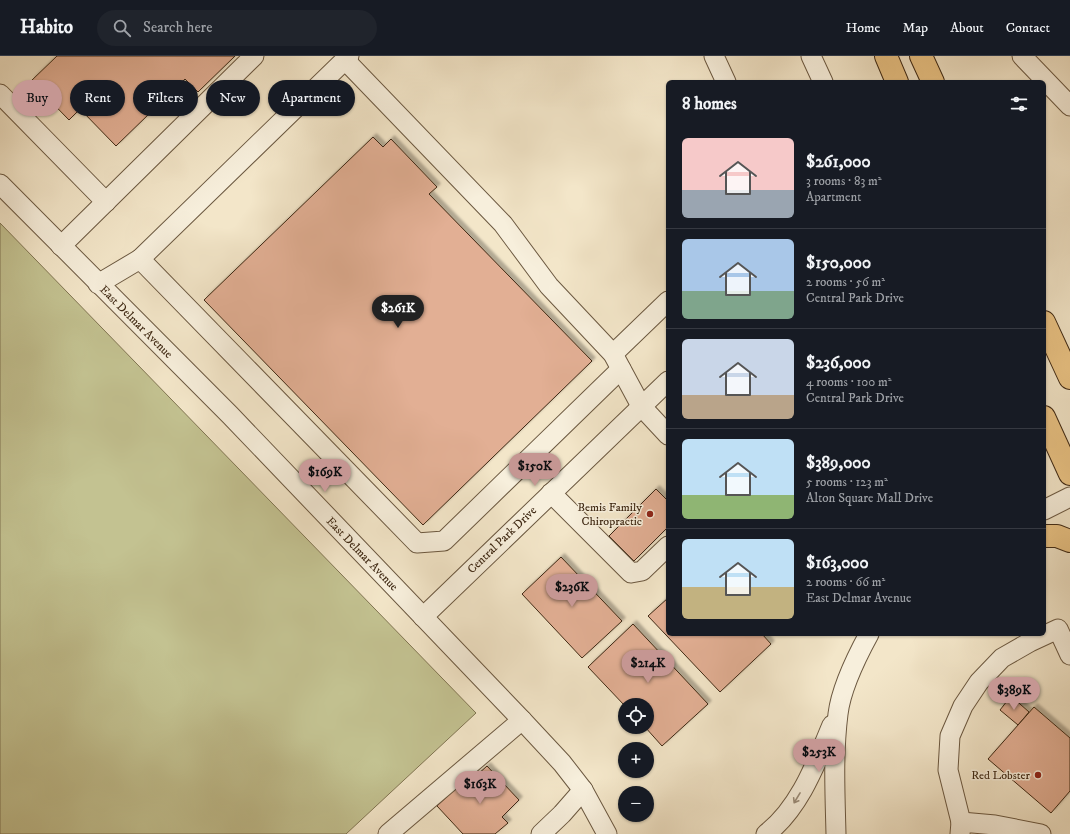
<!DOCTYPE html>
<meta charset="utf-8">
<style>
:root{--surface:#171b24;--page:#20242c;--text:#f1f3f6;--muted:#9ea1a6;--line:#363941;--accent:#c59692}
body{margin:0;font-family:"IM FELL DW Pica",serif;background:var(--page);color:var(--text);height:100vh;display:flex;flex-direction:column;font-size:15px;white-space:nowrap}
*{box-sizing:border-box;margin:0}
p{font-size:13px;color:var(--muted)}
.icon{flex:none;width:22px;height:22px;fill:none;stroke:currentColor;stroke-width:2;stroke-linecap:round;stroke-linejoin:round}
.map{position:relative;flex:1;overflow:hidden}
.drawer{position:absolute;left:666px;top:24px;width:380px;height:556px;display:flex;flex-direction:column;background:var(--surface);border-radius:6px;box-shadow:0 1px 3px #0004}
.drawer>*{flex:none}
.top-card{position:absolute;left:12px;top:24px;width:380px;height:36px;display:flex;gap:8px}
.fabs{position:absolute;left:618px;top:642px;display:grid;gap:8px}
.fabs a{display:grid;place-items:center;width:36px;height:36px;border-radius:50%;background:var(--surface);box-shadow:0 1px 3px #0004;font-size:20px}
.price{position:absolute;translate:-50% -34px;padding:0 9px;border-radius:14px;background:var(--accent);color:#111;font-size:13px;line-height:26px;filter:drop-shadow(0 1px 2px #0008)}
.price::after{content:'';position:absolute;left:50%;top:24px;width:12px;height:9px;margin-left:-6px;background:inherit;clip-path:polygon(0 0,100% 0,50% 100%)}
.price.active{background:#222;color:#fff}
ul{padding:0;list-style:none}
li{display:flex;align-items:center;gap:12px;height:100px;padding:0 16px}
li+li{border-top:1px solid var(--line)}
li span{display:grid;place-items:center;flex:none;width:112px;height:80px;border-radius:6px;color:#555}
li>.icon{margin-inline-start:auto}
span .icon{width:48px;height:48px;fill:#fffc;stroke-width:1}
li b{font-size:17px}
h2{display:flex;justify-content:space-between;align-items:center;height:48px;padding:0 16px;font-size:17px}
.pill{padding:0 14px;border-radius:18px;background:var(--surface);box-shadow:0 1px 3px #0004;font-size:14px;line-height:36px}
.pill.active{background:var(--accent);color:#111}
header{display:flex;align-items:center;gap:24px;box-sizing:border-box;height:56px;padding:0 20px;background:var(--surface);border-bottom:1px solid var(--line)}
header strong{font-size:19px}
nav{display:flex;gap:22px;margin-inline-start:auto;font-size:14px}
.search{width:280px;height:36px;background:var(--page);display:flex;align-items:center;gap:10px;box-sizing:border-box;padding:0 14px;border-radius:22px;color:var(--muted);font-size:15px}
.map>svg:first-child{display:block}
.green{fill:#c3c291;stroke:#807552}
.building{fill:#e2af94;stroke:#3e2813;filter:url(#shadow)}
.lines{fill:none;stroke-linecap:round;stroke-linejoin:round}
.minor-casing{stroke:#6b5840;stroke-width:21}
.major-casing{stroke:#3e2813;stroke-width:24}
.minor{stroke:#f7efdc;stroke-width:19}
.major{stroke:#eac384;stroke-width:22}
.oneway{stroke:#9a8c78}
.poi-dot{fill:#8f2418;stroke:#f7efdc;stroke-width:1.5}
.labels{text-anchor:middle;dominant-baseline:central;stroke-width:3;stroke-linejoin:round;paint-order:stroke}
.street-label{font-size:12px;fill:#3e2813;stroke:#f7efdc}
.poi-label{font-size:12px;fill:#3e2813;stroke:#f7efdc;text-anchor:end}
</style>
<header>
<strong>Habito</strong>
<div class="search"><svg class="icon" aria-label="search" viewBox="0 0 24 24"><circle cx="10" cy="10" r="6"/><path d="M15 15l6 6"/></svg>Search here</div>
<nav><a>Home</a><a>Map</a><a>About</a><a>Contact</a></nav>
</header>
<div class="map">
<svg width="1070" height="778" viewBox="0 0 1070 778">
<defs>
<filter id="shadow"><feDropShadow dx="3.5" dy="-3.5" stdDeviation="1" flood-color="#0004"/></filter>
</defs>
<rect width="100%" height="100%" fill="#f3e6c9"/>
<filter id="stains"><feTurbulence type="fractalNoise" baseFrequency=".005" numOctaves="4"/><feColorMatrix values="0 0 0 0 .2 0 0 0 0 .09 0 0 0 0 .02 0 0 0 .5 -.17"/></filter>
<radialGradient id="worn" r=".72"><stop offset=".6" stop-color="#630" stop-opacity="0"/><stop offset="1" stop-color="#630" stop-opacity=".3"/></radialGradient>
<polygon class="green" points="0,167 476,657 346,778 0,778"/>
<g class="building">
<polygon points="57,0 235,0 198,36 185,23 116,90 80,53 69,64 31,25"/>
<polygon points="373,81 383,91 391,83 437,131 429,138 592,305 423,469 204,244"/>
<polygon points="656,433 668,445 668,471 634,505 609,480"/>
<polygon points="561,501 622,565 582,602 522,538"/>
<polygon points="668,542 668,578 762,578 771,588 720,636 648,560"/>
<polygon points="633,568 708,648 662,690 645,671 647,671 647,649 625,650 588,611"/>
<polygon points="1011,640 1029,656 1018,669 1000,654"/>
<polygon points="1034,651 1070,682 1070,735 1051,757 988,703"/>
<polygon points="487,710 519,744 502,761 508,767 495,778 463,778 437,750 456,732 463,739 471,731 467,728"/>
</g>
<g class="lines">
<g class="minor-casing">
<g id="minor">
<polyline points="714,0 726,26"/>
<polyline points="811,0 823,26"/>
<polyline points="1022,0 1070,50"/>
<polyline points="345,4 503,168 549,230 613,298 641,350 668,379"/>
<polyline points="0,38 106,146"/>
<polyline points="0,128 230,359 522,664 562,707 583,734 607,778"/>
<polyline points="61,190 254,0"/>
<polyline points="140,203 349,0"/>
<polyline points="98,228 140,203 417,487 444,485 621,313"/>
<polyline points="613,298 668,245"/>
<polyline points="551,437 631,517 642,515 668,490"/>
<polyline points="1044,454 1070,441"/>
<polyline points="423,561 668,325"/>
<polyline points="961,766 948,714 950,680 963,650 979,626 1002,602 1030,586 1058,573 1070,599"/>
<polyline points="388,778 522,664"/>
<polyline points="541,778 562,758 583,734"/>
<path d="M766,778C800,752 816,707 832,669"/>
<path d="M836,778C835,738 833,698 838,658C841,633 857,600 869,578"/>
<polyline points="960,778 961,766 995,769 1041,778"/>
</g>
</g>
<g class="major-casing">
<g id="major">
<polyline points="886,0 897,26"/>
<polyline points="921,0 933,26"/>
<polyline points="1044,266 1070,322"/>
<polyline points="1044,361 1070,418"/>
<polyline points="1044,480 1057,480 1070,485"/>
</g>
</g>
<use href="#minor" class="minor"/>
<use href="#major" class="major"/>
</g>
<defs><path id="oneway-shaft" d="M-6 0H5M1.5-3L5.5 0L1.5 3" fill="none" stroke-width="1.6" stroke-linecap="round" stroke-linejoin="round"/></defs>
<use class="oneway" href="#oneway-shaft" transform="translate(797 742) rotate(121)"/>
<g class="poi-dot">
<circle cx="650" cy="458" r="4"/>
<circle cx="1038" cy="719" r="4"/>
</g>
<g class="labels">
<g class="street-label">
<text transform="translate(136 266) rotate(45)">East Delmar Avenue</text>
<text transform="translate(502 484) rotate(-44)">Central Park Drive</text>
<text transform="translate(362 498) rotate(46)">East Delmar Avenue</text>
</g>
<g class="poi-label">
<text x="642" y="451">Bemis Family<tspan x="642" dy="14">Chiropractic</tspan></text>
<text x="1030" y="719">Red Lobster</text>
</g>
</g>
<rect width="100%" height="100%" filter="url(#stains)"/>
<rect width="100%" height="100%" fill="url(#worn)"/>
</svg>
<div class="fabs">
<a><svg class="icon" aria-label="locate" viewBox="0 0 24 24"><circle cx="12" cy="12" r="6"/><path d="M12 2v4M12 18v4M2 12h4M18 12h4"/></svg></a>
<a>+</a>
<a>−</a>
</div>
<b class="price active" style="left:398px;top:273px">$261K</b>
<b class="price" style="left:535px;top:431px">$150K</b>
<b class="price" style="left:325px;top:437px">$169K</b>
<b class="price" style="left:572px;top:552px">$236K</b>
<b class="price" style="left:648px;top:628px">$214K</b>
<b class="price" style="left:1014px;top:655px">$389K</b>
<b class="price" style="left:819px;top:717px">$253K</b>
<b class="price" style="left:480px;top:749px">$163K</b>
<div class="top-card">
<a class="pill active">Buy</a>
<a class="pill">Rent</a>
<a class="pill">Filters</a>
<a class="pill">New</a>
<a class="pill">Apartment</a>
</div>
<section class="drawer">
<h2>8 homes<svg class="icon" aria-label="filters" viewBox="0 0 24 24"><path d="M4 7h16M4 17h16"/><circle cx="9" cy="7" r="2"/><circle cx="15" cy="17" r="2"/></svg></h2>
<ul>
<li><span style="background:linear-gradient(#f6c9c9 65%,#9aa5b1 0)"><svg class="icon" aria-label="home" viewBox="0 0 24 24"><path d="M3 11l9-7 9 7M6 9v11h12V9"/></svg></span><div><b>$261,000</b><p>3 rooms · 83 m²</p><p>Apartment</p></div></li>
<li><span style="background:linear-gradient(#a9c7e8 65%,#7fa58c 0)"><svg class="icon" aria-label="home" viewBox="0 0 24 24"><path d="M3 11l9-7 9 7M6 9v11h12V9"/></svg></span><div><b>$150,000</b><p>2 rooms · 56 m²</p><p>Central Park Drive</p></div></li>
<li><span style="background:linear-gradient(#c9d6e8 70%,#b9a48a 0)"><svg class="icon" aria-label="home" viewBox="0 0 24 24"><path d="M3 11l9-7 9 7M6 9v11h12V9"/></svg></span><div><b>$236,000</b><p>4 rooms · 100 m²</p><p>Central Park Drive</p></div></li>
<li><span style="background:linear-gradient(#bfe0f5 70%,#8fb573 0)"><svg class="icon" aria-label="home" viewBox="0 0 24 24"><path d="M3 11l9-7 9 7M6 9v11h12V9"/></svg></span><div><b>$389,000</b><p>5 rooms · 123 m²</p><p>Alton Square Mall Drive</p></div></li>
<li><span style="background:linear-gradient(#bfe0f5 60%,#c2b280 0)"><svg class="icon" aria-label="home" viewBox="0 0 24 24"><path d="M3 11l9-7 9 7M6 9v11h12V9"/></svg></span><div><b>$163,000</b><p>2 rooms · 66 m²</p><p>East Delmar Avenue</p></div></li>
</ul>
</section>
</div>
